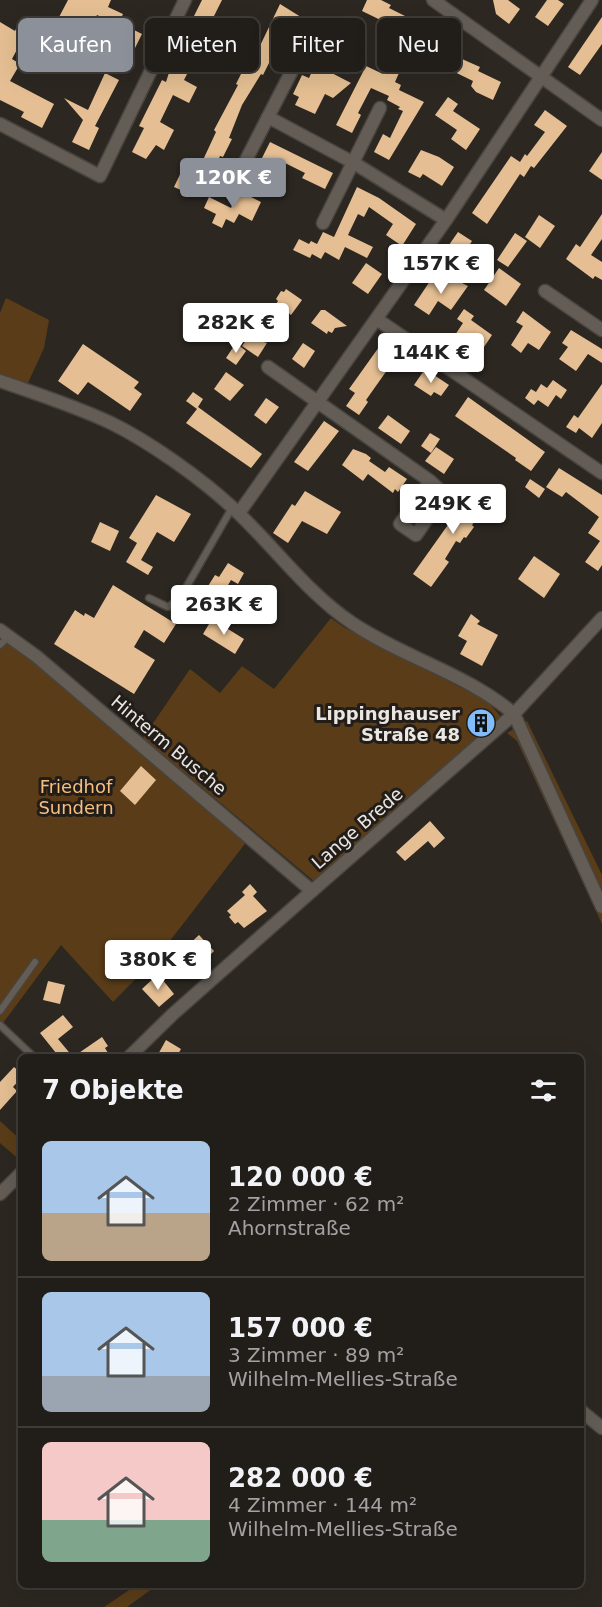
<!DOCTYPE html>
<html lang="de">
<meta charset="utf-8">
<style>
:root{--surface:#211d19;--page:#292622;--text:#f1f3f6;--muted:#a2a2a2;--line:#3e3b38;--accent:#8c9099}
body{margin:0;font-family:"DejaVu Sans",sans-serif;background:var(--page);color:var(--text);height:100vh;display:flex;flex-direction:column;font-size:22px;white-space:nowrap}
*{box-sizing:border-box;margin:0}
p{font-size:20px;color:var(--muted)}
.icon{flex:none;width:33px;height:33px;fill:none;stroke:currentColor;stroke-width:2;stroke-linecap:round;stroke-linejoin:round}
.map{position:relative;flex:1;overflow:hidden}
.drawer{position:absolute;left:18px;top:1054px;width:566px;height:534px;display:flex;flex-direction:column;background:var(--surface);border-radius:9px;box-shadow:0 6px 24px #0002,0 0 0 2px var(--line)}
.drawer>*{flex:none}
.banner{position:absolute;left:18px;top:18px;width:567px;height:54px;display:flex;gap:12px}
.price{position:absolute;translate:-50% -51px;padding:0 14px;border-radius:6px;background:#fff;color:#222;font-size:20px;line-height:39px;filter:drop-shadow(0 2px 3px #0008)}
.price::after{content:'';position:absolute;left:50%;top:36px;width:18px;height:14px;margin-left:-9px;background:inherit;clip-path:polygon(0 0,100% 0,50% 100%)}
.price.current{background:var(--accent);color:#fff}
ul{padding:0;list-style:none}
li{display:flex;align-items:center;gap:18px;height:150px;padding:0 24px}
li+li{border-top:2px solid var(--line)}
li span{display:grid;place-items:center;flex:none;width:168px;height:120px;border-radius:9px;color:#555}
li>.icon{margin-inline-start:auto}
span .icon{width:72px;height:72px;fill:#fffc;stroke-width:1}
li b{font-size:26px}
h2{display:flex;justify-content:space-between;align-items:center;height:72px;padding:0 24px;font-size:26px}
.pill{padding:0 21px;border-radius:9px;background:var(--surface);box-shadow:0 6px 24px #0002,0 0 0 2px var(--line);font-size:21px;line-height:54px}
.pill.current{background:var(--accent);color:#fff}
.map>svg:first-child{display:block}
.green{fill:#5a3d18}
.building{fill:#e5bf93}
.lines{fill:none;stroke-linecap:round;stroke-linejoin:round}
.service-casing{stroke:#47443f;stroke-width:9}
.minor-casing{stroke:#47443f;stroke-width:15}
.service{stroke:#635d56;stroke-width:6}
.minor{stroke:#635d56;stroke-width:12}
.labels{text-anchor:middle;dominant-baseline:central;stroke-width:6;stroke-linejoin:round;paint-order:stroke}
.poi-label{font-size:18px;font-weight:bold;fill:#eae7e3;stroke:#221d18;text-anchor:end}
.street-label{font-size:18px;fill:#eae7e3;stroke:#221d18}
.park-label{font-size:18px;fill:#f6bf80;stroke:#221d18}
</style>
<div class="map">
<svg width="602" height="1607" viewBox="0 0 602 1607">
<rect width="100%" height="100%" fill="#2c2721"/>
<g class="green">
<polygon points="6,298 49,320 44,348 27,385 0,376 0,313"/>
<polygon points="331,618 345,628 487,701 503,719 315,882 143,738 190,669 220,693 242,666 274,689"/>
<polygon points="0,635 16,646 178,785 247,841 159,955 113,1002 61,945 0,1027"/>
<polygon points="527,721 602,875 602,924 517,741 507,733"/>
<polygon points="0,1121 21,1140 21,1161 0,1143"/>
<polygon points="135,1586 156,1586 127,1607 104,1607"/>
</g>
<g class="building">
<polygon points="68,0 111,0 108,7 123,14 118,25 97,15 87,34 58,19"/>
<polygon points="202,0 222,0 213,18 209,16 200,39 205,41 199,53 203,54 198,65 193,62 184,80 197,87 189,103 173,95 160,122 174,130 164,150 156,145 146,159 132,152 144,128 139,126 162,80 166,82 175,54"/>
<polygon points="367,0 381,0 391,5 389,8 405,16 404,20 429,32 428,34 443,42 442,45 463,56 462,59 480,67 478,71 501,82 493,100 476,92 471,86 473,81 434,62 435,60 411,49 413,46 395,38 399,29 362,11"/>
<polygon points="493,0 508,0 520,9 509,24 496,14"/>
<polygon points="547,0 558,0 564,4 548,26 535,17"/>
<polygon points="280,4 309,22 308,25 338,42 324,69 351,83 333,98 325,94 315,114 295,105 299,97 293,94 302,75 309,78 321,52 312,47 314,45 301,38 302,36 284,26 269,55 272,57 263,75 261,74 242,105 229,138 232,139 223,157 220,156 203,195 185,186 183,191 174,187 184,166 193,170 199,158 203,160 216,132 214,130 238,85 236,84 245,66 248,67 257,49 258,50"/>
<polygon points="602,17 602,44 580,75 568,67"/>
<polygon points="20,20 30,25 12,59 20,64 10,81 54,104 42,128 21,117 24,112 0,100 0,22 15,31"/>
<polygon points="126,26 142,34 128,62 114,55 123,38"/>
<polygon points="366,66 383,74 387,67 399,73 395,82 401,85 399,90 424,102 389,160 374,152 383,134 390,138 403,111 398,109 400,107 387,100 389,96 371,88 358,113 361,115 352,133 336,125"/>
<polygon points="105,73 119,80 95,126 99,128 89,150 72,142 83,120 64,98 88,110"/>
<polygon points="448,97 458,104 453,111 480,129 466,150 451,139 457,130 435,115"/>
<polygon points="545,110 567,126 534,168 531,166 524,177 520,174 487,224 472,213 511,156 520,162 525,154 527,156 545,132 534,125"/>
<polygon points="270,142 333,173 325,189 302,178 305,173 283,162 277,173 259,164"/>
<polygon points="421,150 439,157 454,167 442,186 423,174 420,178 408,172"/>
<polygon points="602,152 602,180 589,171"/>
<polygon points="357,187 379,198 416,224 402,246 386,235 393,224 369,207 364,217 358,214 348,235 373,247 367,258 345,247 339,260 325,252 321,259 312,254 310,258 293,250 299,239 309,244 311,241 317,244 323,232 334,237"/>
<polygon points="239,191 261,202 252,221 239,214 234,223 226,219 222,228 212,223 216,214 204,208 209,197 231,208"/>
<polygon points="602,214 602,239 591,255 602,262 602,280 595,276 593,279 566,259 576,244 580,247"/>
<polygon points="539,215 555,226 540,248 525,237"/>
<polygon points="458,232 472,241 457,265 442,255"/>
<polygon points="515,233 527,241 508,267 497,260"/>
<polygon points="366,263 382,274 368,294 352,283"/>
<polygon points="499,268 521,284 506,306 484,290"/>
<polygon points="450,277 468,286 451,310 438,301 429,315 414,305 430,281 437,285"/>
<polygon points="286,289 302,300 291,315 276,304 278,301 276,299 281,291 284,292"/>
<polygon points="464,309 474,316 471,320 492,335 484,347 478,343 475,347 470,343 465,351 451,341 463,323 457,319"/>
<polygon points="321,310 325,310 347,326 335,328 332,333 328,331 327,334 311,323"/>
<polygon points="523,311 551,332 539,350 528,343 521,353 511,345 523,326 516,322"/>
<polygon points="254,329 267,338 264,342 267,343 258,357 242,346"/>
<polygon points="571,330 602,349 602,363 588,354 576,371 559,359 568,347 562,343"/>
<polygon points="236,343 246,351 236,365 226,358"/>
<polygon points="303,343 315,351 304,368 292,359"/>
<polygon points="83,344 139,382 134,388 142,394 130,411 88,382 78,395 58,381"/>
<polygon points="379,347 395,359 366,400 368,402 359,415 346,406 355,393 349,389"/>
<polygon points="425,369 449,385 441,396 434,392 431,396 414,385"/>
<polygon points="226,372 244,385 230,401 214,389"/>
<polygon points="553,380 567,390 561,399 556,395 548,407 538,400 534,405 525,398 531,389 536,392 541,384 547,388"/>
<polygon points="602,384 602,423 592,438 579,428 576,433 566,427 574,415 578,418"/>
<polygon points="193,392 203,399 198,407 262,454 251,468 186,423 197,409 186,401"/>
<polygon points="468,397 545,452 531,471 515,460 516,458 455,416"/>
<polygon points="266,398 279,407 266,424 254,415"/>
<polygon points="388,415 410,431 401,444 378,428"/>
<polygon points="324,421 339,431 308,471 294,462"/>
<polygon points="430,433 440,439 431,453 421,446"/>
<polygon points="436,447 454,459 444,474 425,461"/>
<polygon points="353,449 366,454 371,458 369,461 385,472 389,467 407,479 398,492 395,489 393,493 368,474 363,481 342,465"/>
<polygon points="559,468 602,495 602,565 598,571 585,562 600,541 588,533 599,517 566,492 562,497 546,487"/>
<polygon points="530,479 545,489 539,498 525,487"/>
<polygon points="477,484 485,485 486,490 493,494 490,501 472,525 474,527 466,538 464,537 460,543 456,541 445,559 449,562 431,587 413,574"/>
<polygon points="305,491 341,512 327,534 302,521 288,543 273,533 292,504 295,506"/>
<polygon points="156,495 191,514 174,542 157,532 141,560 153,567 148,575 126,562 137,543 129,538"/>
<polygon points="100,522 119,531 110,551 91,542"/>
<polygon points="534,556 560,574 544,598 518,579"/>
<polygon points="228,563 244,573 238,584 231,580 218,602 203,594 215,575 219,577"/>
<polygon points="113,585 176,624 164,643 144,630 134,647 155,660 134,694 54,644 75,610 84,616 85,613 94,618"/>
<polygon points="471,614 480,621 477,624 498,635 482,666 460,654 467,641 458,636"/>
<polygon points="212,619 244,639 235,654 203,634"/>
<polygon points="141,766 156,780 135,805 120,791"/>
<polygon points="430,821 445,838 434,848 428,841 405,861 396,852"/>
<polygon points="250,884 257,892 253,896 267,911 244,928 238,922 235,924 229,917 231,915 227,911 245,895 242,892"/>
<polygon points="199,935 214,951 209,956 209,962 202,962 199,966 184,949"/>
<polygon points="158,974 174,994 159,1007 142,989"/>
<polygon points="48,981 65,985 60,1004 43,1000"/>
<polygon points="63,1015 73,1027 58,1039 73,1057 102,1037 108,1046 105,1048 111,1058 60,1058 40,1033"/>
<polygon points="166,1040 181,1049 176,1058 156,1058"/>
<polygon points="14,1067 21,1073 21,1078 13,1087 17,1091 0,1110 0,1082"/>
</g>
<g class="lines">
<g class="service-casing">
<g id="service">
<polyline points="149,598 168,607 180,598 232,508"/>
<polyline points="0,645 9,636"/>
<polyline points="0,1011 35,962"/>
<polyline points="0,1025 35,1058"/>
</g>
</g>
<g class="minor-casing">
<g id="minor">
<polyline points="433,0 602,120"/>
<polyline points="268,117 299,57"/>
<polyline points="0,124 100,176 185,0"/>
<polyline points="238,176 268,117 354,163 446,220"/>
<polyline points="323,223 380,108"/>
<polyline points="545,291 602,330"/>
<polyline points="378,320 602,473"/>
<polyline points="268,367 430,481 444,494 416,535 400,524 430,481"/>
<path d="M0,381C37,394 75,406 111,423C150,442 202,479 234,509C274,546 306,592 352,623C404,658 466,673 514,714L602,907"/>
<polyline points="239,513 446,220 592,0"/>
<polyline points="0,630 36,656 312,891"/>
<polyline points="128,1058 173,1014 312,891 514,714 602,618"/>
<polyline points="0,1194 21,1173"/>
<polyline points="580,1410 602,1428"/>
</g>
</g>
<use href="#service" class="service"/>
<use href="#minor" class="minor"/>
</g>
<defs>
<g id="building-disc" transform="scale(1.5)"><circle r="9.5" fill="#80bdfa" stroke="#221d18"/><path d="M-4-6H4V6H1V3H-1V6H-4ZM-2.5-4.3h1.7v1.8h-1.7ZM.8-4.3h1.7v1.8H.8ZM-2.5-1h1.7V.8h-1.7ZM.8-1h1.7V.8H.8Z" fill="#111"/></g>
</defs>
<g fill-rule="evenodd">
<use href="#building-disc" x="481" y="723"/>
</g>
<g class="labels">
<g class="poi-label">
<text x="460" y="713">Lippinghauser<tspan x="460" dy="21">Straße 48</tspan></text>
</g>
<g class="street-label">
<text transform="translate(169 745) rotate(40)">Hinterm Busche</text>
<text transform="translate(357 828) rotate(-41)">Lange Brede</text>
</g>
<g class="park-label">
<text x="76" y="786">Friedhof<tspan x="76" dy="21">Sundern</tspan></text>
</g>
</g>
</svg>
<b class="price current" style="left:233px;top:209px">120K €</b>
<b class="price" style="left:441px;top:295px">157K €</b>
<b class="price" style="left:236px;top:354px">282K €</b>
<b class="price" style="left:431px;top:384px">144K €</b>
<b class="price" style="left:453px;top:535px">249K €</b>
<b class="price" style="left:224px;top:636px">263K €</b>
<b class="price" style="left:158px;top:991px">380K €</b>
<div class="banner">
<a class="pill current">Kaufen</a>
<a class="pill">Mieten</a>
<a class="pill">Filter</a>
<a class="pill">Neu</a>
</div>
<section class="drawer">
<h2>7 Objekte<svg class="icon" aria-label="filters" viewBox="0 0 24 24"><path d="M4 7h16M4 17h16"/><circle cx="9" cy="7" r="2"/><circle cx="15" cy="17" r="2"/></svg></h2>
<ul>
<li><span style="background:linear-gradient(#a9c7e8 60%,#b9a48a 0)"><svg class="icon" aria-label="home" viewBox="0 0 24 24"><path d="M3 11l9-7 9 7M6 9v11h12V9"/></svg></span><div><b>120 000 €</b><p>2 Zimmer · 62 m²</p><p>Ahornstraße</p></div></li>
<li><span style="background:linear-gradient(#a9c7e8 70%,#9aa5b1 0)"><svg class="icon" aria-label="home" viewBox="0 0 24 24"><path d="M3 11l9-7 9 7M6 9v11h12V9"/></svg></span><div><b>157 000 €</b><p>3 Zimmer · 89 m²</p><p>Wilhelm-Mellies-Straße</p></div></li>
<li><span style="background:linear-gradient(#f6c9c9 65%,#7fa58c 0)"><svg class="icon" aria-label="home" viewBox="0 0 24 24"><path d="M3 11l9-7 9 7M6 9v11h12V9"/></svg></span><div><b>282 000 €</b><p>4 Zimmer · 144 m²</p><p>Wilhelm-Mellies-Straße</p></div></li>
</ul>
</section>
</div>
